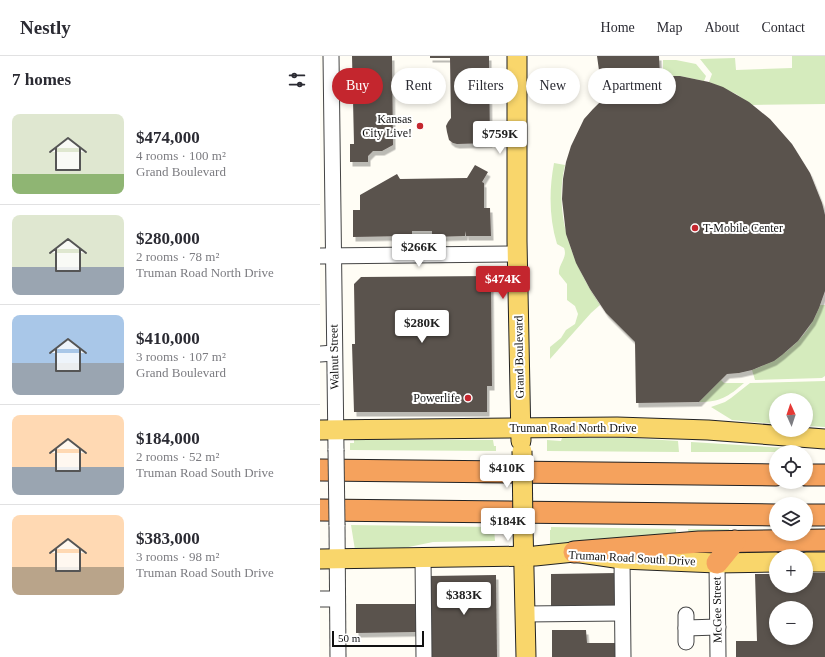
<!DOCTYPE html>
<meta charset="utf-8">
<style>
:root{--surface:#fff;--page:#f7f7f7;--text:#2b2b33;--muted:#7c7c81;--line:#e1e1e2;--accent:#c4262e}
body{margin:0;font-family:Georgia,serif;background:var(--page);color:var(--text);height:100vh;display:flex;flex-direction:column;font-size:15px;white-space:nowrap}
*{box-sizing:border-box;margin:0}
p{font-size:13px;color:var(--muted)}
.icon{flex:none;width:22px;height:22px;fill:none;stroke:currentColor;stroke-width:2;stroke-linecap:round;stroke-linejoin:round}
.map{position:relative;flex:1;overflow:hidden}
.sheet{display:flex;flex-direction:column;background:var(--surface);width:320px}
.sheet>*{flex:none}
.hud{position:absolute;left:12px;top:12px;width:380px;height:36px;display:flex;gap:8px}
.needle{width:26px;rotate:357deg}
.tools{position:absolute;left:449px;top:337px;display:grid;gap:8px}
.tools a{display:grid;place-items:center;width:44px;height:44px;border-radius:50%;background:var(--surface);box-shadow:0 2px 6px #0003;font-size:20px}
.scale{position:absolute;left:12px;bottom:10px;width:92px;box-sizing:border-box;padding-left:4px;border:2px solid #111;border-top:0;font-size:11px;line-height:14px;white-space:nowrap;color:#111;-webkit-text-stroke:3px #fff;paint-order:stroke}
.price{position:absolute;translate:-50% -34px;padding:0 9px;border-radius:4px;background:#fff;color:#222;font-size:13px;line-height:26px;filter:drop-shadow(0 1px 2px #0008)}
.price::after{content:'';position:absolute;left:50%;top:24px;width:12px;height:9px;margin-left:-6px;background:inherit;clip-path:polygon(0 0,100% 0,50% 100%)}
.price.selected{background:var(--accent);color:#fff}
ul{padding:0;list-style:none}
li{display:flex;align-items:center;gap:12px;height:100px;padding:0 12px}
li+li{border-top:1px solid var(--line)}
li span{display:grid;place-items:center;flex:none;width:112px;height:80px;border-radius:8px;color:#555}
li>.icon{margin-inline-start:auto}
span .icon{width:48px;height:48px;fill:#fffc;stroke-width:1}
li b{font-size:17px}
h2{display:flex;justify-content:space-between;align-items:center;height:48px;padding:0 12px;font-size:17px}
.pill{padding:0 14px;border-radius:18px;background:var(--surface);box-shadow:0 2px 6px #0003;font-size:14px;line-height:36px}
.pill.selected{background:var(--accent);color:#fff}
header{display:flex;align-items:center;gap:24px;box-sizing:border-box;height:56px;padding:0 20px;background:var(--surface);border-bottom:1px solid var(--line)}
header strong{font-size:19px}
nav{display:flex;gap:22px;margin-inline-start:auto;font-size:14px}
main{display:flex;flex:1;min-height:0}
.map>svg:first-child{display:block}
.green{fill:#d5ebbd}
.building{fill:#5a524d;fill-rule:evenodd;filter:url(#shadow)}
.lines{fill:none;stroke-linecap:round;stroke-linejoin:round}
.minor-casing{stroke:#444;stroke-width:17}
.major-casing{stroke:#222;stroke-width:21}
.highway-casing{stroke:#222;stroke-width:23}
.minor{stroke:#fff;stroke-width:15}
.major{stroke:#f9d66b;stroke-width:19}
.highway{stroke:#f5a25d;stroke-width:21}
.minor-bridge-casing{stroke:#444;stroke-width:17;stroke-linecap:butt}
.major-bridge-casing{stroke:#222;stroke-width:21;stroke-linecap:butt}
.minor-bridge{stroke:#fff;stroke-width:15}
.major-bridge{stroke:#f9d66b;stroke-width:19}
.poi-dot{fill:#c4262e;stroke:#fff;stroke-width:1.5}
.labels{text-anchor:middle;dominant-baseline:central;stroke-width:4;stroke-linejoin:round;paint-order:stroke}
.poi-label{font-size:12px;fill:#111;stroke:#fff;text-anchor:end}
.street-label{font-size:12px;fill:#111;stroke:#fff}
</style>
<header>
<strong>Nestly</strong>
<nav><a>Home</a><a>Map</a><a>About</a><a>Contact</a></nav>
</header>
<main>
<section class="sheet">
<h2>7 homes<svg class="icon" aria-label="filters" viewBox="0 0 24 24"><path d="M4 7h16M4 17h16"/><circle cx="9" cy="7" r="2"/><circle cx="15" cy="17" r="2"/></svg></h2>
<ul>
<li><span style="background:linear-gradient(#dfe7d0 75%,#8fb573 0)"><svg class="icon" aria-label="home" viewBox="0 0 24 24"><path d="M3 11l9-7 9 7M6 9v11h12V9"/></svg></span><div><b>$474,000</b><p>4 rooms · 100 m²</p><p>Grand Boulevard</p></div></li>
<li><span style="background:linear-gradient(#dfe7d0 65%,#9aa5b1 0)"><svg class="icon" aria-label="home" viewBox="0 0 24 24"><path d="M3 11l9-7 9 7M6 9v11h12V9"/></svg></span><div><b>$280,000</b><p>2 rooms · 78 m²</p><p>Truman Road North Drive</p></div></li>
<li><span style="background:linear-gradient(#a9c7e8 60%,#9aa5b1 0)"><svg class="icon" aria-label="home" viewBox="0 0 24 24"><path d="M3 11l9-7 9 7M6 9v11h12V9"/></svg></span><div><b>$410,000</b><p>3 rooms · 107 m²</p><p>Grand Boulevard</p></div></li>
<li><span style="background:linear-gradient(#ffd9b3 65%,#9aa5b1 0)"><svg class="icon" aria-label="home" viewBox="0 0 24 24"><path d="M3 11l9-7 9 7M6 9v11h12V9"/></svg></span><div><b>$184,000</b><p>2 rooms · 52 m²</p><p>Truman Road South Drive</p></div></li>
<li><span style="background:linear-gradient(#ffd9b3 65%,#b9a48a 0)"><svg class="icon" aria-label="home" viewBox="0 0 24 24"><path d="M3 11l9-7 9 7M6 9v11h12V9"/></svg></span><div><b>$383,000</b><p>3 rooms · 98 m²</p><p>Truman Road South Drive</p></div></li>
</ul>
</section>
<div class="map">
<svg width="505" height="601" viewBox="0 0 505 601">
<defs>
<filter id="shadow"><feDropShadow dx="2.5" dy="4.5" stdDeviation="0" flood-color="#0004"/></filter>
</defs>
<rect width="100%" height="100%" fill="#fffdf5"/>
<g class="green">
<polygon points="472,0 505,0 505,48 432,49 416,38 389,26 392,18 380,3 415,2 416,14 472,12"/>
<polygon points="343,4 356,4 376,8 386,20 384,25 360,20 343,20"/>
<path d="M234,107L245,109C233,159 253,209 280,249L271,257L230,303V291L241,282L246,274L255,268L258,258L255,250L247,244V228L239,218C238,208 248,202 244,192L237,188C229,162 229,134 234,107Z"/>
<path d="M500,249H505V320L502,322L435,324L432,314C464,302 488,282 500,249Z"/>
<path d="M401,324L404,327H424C408,341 400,346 379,346Z"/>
<polygon points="505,325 505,371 486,370 486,344 456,344 456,368 412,364 391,351 405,346 411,342 430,327"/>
<polygon points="242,382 311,382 358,385 359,396 227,395 227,384 241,385"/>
<polygon points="34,383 173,384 174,390 176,390 176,395 30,394 30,387 34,387"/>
<polygon points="371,386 483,393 484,396 371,396"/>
<polygon points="31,469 174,471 175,485 113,486 79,493 35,494"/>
<polygon points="231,471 356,473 356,481 230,490 230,474 231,474"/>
<polygon points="368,473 409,473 409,478 369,480"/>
</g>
<g class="building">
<polygon points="32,0 72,0 73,89 62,95 53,95 48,100 48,106 30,106 30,88 34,88"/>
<polygon points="110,0 169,0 170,87 137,88 133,87 129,84 127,76 126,70 128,66 131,62 130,2 110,2"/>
<polygon points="277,0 339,0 340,20 360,20 389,26 403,31 429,46 450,63 472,88 490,117 502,147 505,159 505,235 499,252 493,265 478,285 462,299 454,305 432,314 419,317 407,318 379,346 316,347 315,286 286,257 270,233 256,207 246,178 242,143 243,123 246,106 251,90 264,63 273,53 283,43"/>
<polygon points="155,109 168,116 162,126 164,127 164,152 170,152 171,180 146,180 146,175 145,180 112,181 112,175 92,175 92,183 86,183 86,180 33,181 33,154 40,154 40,139 77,118 80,123 147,122"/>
<polygon points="171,220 172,330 167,330 167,356 34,356 32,288 35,288 34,228 41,221"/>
<polygon points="297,517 297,551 231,552 231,518"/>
<path d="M486,517H505V601H416V585H437L435,518H456V530H486ZM456,552H486V582H456Z"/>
<polygon points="176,519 177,601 112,601 110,520"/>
<polygon points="36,548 96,548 97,576 36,577"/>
<polygon points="232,574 266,574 267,587 297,587 297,601 232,601"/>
</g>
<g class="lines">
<g class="minor-casing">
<g id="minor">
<polyline points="11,0 16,394"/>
<polyline points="0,200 197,198"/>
<polyline points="0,298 14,297"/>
<polyline points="17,469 18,601"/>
<polyline points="103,502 104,601"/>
<polyline points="302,503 303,601"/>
<polyline points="397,507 398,601"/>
<polyline points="0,543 17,543"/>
<polyline points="205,558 302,557"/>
<polyline points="366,559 366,586"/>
<polyline points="366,572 398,571"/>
</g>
</g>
<g class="major-casing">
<g id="major">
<polyline points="197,0 197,185 201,385"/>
<polyline points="0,374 297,371 388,374 505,383"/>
<polyline points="203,471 206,601"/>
<polyline points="0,503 215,500 254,496 302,503 397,507 456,506"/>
<polyline points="486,506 505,506"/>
</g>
</g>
<g class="highway-casing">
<g id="highway">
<polyline points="0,414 456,419"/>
<polyline points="486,419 505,419"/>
<polyline points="0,454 456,459"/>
<polyline points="486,459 505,459"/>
<polyline points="254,496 379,486 505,484"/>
<polyline points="397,507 415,485"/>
</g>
</g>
<use href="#minor" class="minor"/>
<use href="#major" class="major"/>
<use href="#highway" class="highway"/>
<g class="minor-bridge-casing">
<polyline id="minor-bridge" points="16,394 17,469"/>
</g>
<g class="major-bridge-casing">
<polyline id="major-bridge" points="202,395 203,471"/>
</g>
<use href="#minor-bridge" class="minor-bridge"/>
<use href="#major-bridge" class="major-bridge"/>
</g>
<g class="poi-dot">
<circle cx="100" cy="70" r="4"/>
<circle cx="375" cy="172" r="4"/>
<circle cx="148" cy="342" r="4"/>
</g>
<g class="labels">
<g class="poi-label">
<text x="92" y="63">Kansas<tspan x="92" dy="14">City Live!</tspan></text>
<text x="383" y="172" text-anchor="start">T-Mobile Center</text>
<text x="140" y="342">Powerlife</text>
</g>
<g class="street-label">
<text transform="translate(14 301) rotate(-91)">Walnut Street</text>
<text transform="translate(199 301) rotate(-91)">Grand Boulevard</text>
<text x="253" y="372">Truman Road North Drive</text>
<text transform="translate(312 502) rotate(3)">Truman Road South Drive</text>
<text transform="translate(397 554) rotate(-91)">McGee Street</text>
</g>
</g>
</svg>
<div class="tools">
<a><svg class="needle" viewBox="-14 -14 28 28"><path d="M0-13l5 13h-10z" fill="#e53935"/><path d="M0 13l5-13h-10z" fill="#7c7c81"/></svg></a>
<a><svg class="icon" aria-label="locate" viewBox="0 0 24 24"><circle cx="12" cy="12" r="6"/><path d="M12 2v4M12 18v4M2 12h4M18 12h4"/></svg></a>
<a><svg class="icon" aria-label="layers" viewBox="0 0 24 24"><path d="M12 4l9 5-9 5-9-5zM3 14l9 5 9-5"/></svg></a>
<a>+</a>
<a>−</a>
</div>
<div class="scale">50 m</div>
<b class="price" style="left:180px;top:99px">$759K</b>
<b class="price" style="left:99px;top:212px">$266K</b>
<b class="price selected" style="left:183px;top:244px">$474K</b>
<b class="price" style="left:102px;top:288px">$280K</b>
<b class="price" style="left:187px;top:433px">$410K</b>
<b class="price" style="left:188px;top:486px">$184K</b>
<b class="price" style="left:144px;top:560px">$383K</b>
<div class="hud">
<a class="pill selected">Buy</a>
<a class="pill">Rent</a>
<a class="pill">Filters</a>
<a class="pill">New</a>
<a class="pill">Apartment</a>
</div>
</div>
</main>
